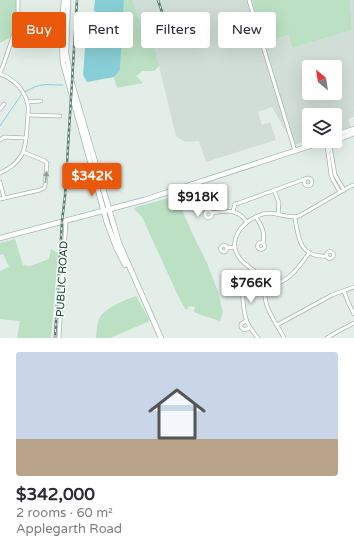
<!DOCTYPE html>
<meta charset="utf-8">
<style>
:root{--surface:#fff;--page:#f7f7f7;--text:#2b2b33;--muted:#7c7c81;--accent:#ea580c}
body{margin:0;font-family:"Varela Round",sans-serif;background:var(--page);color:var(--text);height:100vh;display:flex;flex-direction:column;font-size:15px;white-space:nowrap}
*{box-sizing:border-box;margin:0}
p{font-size:13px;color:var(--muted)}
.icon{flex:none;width:22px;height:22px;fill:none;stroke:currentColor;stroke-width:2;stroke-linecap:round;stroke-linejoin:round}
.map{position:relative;height:338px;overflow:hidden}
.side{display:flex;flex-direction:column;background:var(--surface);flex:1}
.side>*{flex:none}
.guide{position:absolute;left:12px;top:12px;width:330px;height:36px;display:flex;gap:8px}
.needle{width:26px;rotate:330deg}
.tools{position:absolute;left:302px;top:60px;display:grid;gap:8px}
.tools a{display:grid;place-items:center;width:40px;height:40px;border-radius:4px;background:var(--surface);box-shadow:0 4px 16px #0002;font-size:20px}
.price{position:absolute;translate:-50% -34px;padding:0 9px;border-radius:4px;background:#fff;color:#222;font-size:13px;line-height:26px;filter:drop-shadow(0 1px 2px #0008)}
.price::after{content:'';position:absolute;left:50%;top:24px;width:12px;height:9px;margin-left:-6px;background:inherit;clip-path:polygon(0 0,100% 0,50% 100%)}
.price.selected{background:var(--accent);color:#fff}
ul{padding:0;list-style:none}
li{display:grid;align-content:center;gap:8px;height:212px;padding:0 16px}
li span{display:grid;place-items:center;height:124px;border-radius:4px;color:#555}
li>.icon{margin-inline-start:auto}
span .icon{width:72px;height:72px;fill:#fffc;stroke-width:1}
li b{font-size:17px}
.tag{padding:0 14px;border-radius:4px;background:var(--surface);box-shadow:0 4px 16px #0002;font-size:14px;line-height:36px}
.tag.selected{background:var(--accent);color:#fff}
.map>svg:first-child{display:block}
.built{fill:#d1ded7;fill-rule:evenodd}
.green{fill:#bbe0c3}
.water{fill:#88ced6}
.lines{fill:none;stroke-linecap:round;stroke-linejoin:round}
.stream{stroke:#88ced6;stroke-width:1}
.street-casing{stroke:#a5b7b0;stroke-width:4.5}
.secondary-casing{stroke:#a1bab0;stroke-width:6}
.street{stroke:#fff;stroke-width:3}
.secondary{stroke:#fff;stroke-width:4.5}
.rail-casing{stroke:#5c7c72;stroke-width:2.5}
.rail{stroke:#f4faf7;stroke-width:1;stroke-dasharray:3;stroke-linecap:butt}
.oneway{fill:#90a09b}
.labels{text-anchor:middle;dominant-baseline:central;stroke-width:3.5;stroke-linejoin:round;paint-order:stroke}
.street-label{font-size:11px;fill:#214137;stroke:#f4faf7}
</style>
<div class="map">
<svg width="354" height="338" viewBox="0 0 354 338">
<rect width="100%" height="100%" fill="#e3eee9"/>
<path class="built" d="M133,0H252L264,43L288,35L292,48L352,30L350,0H354V117L348,119L351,127L335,132V115H309V140L294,145L272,107L258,112L262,125L270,122L276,140L206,162L199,141L185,142L176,136L150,29L138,17ZM309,67H335V93H309Z"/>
<g class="green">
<polygon points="0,0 19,0 19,7 13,36 0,43"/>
<polygon points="124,0 133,0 138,17 150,29 159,66 154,71 142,71 136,76 143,83 117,88 114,77 120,70"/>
<polygon points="252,0 350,0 352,30 292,48 288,35 264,43"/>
<polygon points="176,196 193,235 207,263 218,292 223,312 220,321 201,315 194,312 195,307 189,306 186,310 180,300 142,217 134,209 136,207"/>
<polygon points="15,239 23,265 30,266 49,259 51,249 58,253 51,338 18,338 17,337 20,321 0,319 0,271 9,267 3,254 0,255 0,243"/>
<path d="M136,296L150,321L110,338H96C97,333 96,327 98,322C101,309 125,300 136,296Z"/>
</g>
<polygon class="water" points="95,0 124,0 120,70 114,77 87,82 83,75 86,35 112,30 118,23 116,18 101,17 94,10"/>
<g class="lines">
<g class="stream">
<path d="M25,92C41,82 46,85 63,85"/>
<polyline points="0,126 21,95"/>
</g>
<g class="street-casing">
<g id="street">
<polyline points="249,0 295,151"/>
<polyline points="18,22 47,26"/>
<polyline points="0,72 3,66 18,22 18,0"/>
<path d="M0,74C14,79 25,90 28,105C29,112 27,121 27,129C26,138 26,149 21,156C16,164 9,169 0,173"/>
<polyline points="27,102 41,101"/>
<polyline points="0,109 4,104"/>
<polyline points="28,115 60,116"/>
<polyline points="0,140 4,137 26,138"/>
<polyline points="327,141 327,145 331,175 333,180 340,192"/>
<polyline points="328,141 330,146 335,175 344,190"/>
<circle cx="308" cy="182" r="4"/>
<polyline points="0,182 4,198"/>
<polyline points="274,190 279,203 278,215"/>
<polyline points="0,199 40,190 44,188 45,186 47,163 45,161 23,152"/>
<polyline points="233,211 235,204 239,203 305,179"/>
<path d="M212,213V216L209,218H207L205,216V213L207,211H210L212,213C227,210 238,209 247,222"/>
<path d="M256,217C262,227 265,231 263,243"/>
<path d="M295,218C298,238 300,258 327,256"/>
<circle cx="261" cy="246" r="3.5"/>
<polyline points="227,248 226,246 223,245 221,247 220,249 222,251 224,252 226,251 227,248 235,247"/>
<circle cx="330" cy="255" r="3.5"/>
<path d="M253,270C250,274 245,280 243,285C242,290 243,296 243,301C245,319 246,324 258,338"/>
<path d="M264,288C288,282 295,273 309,253"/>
<polyline points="243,291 239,290 238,287 240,284 244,284"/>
<polyline points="344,291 348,302 354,314"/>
<polyline points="246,321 241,324 241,327 244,330 249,328"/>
<polyline points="277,325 332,295 354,287"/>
<polyline points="59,338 66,220"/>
<path d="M284,338C279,328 271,317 267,306C264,297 265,287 261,279C257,270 247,267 241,260C225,241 242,222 260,215C273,209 286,220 299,216L349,187L354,185"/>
<polyline points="327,338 335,333 354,323"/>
</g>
</g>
<g class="secondary-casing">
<g id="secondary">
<path d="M64,0C62,21 61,42 63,63L107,223L116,247L125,265"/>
<polyline points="68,0 66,53 72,84 109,209 119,243 161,338"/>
<polyline points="338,137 342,133 354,129"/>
<polyline points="335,138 342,138 354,133"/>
<polyline points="0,238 144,200 325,141"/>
</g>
</g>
<use href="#street" class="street"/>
<use href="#secondary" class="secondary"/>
<g class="rail-casing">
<g id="rail">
<polyline points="158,0 162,12"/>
<polyline points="55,338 62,221 65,196 77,0"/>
</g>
</g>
<use href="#rail" class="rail"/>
</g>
<defs><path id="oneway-solid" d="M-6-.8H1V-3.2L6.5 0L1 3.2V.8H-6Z"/></defs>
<use class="oneway" href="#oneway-solid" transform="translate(46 177) rotate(-84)"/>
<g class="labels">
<g class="street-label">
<text transform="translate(62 279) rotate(-87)">PUBLIC ROAD</text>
</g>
</g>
</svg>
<div class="tools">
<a><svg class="needle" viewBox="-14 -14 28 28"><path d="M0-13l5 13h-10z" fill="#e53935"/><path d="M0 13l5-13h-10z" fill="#7c7c81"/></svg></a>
<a><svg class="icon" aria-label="layers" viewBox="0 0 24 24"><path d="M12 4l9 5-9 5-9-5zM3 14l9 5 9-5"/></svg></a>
</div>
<b class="price selected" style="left:92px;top:197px">$342K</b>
<b class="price" style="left:198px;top:218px">$918K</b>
<b class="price" style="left:251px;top:304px">$766K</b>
<div class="guide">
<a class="tag selected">Buy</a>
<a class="tag">Rent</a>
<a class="tag">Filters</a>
<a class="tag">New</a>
</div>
</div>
<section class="side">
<ul>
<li><span style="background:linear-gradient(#c9d6e8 70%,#b9a48a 0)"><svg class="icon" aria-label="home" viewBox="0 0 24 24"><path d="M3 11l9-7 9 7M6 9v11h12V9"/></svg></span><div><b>$342,000</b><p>2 rooms · 60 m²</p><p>Applegarth Road</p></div></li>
</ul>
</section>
